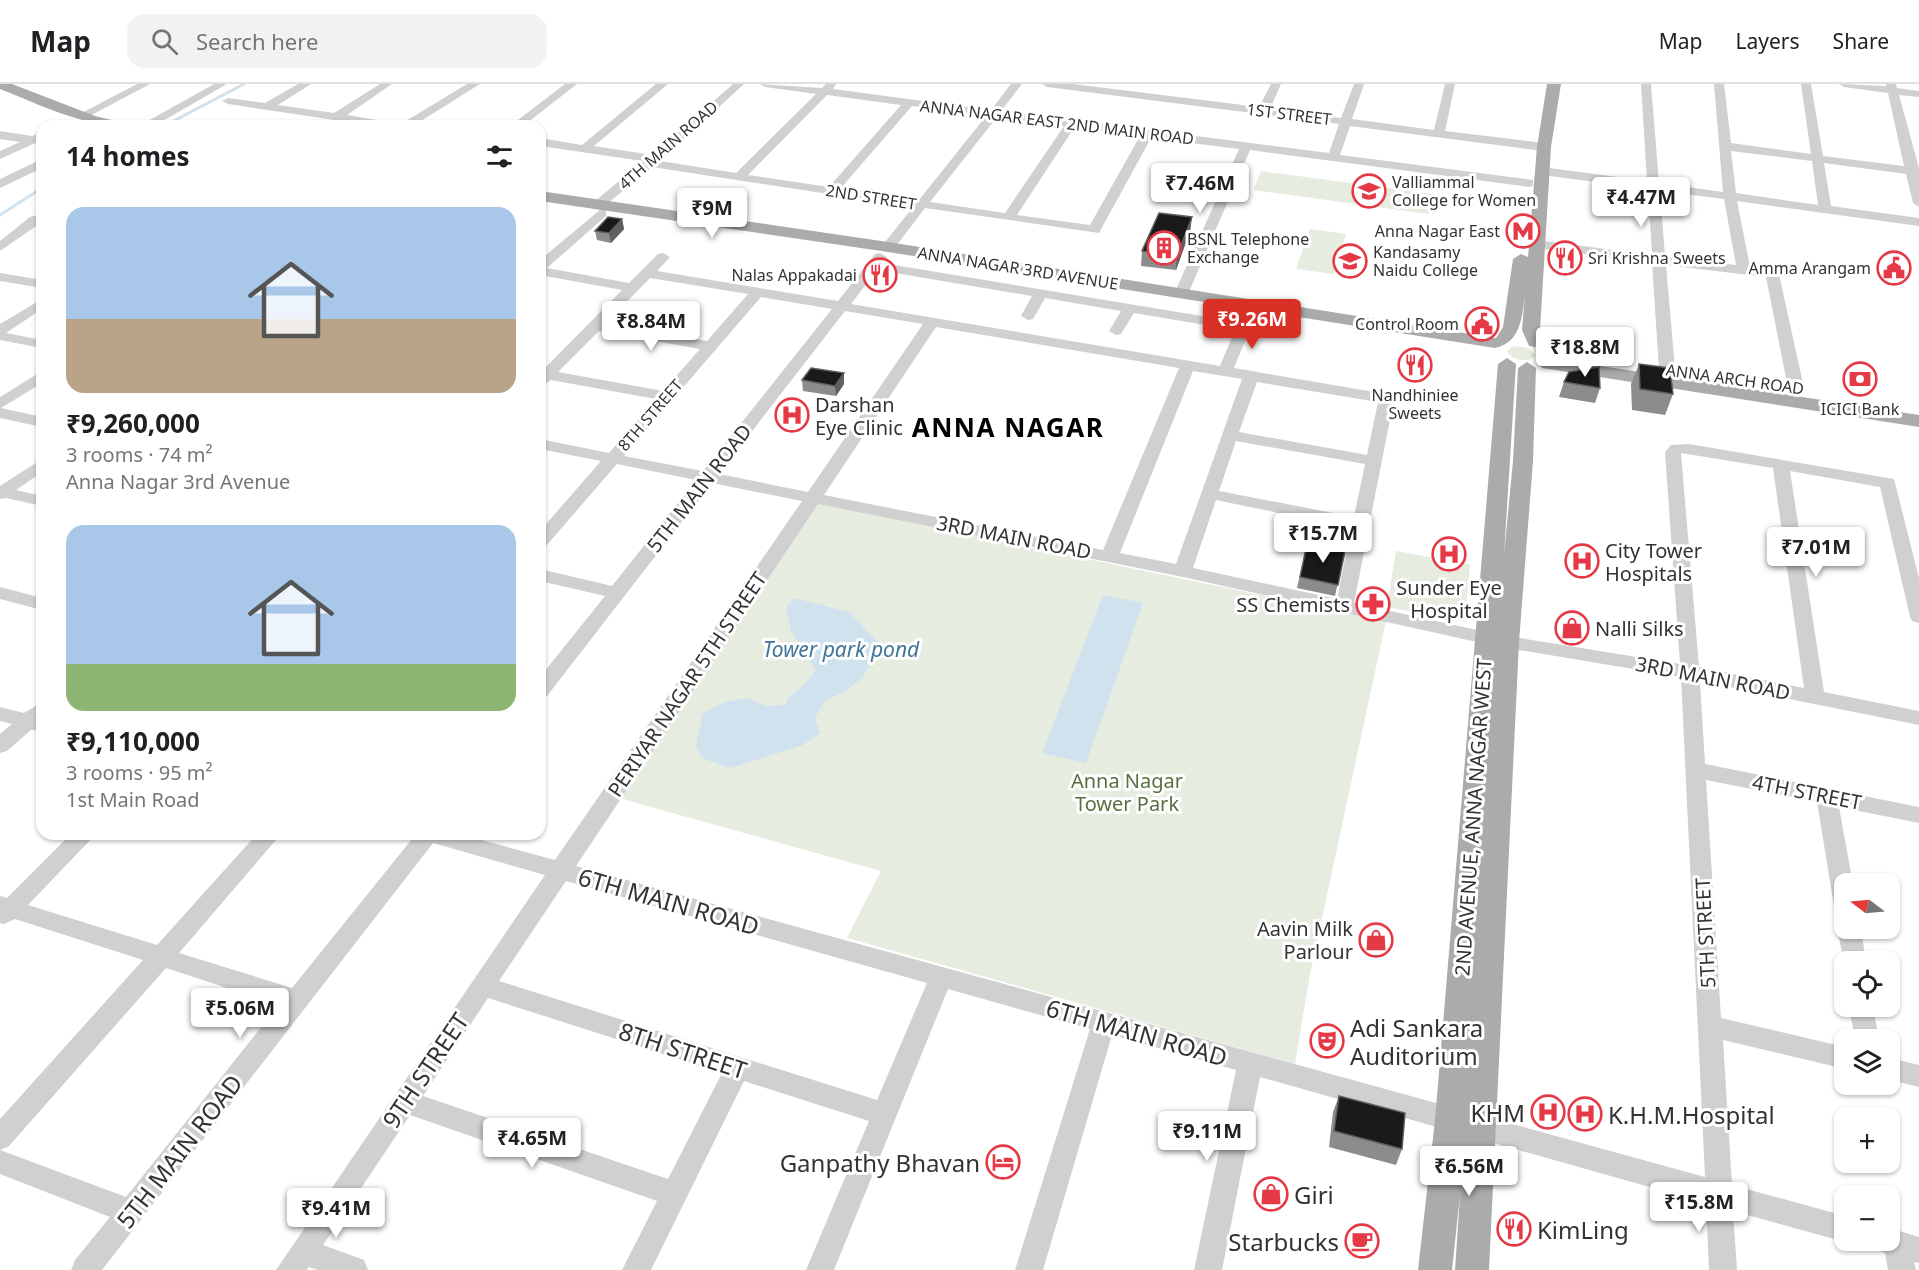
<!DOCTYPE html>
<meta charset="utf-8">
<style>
:root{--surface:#fff;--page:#f2f2f2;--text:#202124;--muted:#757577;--line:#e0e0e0;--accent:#d93025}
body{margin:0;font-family:"Noto Sans",sans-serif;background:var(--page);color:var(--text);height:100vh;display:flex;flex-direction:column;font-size:22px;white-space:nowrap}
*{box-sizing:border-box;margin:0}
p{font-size:20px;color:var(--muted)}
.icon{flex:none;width:33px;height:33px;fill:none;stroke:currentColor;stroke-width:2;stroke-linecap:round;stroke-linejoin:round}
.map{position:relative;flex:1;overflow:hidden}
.panel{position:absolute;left:36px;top:36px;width:510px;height:720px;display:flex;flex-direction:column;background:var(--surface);border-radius:18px;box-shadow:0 2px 4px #0004}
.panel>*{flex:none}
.needle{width:39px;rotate:286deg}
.tools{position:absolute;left:1834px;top:789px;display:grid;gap:12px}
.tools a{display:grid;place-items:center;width:66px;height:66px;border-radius:12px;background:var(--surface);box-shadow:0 2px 4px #0004;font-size:30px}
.price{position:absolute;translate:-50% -51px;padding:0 14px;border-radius:6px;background:#fff;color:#222;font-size:20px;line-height:39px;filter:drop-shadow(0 2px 3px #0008)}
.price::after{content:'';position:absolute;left:50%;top:36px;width:18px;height:14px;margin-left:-9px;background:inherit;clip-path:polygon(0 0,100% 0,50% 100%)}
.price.active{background:var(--accent);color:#fff}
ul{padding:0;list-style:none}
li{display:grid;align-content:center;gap:12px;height:318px;padding:0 30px}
li span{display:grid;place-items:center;height:186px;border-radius:18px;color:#555}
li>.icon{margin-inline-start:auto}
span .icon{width:108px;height:108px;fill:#fffc;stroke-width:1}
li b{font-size:26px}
h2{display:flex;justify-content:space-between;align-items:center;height:72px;padding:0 30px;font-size:26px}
header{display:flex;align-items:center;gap:36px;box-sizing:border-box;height:84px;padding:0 30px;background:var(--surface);border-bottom:2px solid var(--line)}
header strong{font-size:28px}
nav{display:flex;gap:33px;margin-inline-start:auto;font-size:21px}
.search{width:420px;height:54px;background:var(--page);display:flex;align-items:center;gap:15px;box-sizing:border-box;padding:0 21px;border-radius:18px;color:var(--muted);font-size:22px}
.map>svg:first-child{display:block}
.green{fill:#e6ecdf}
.water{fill:#cfe2ee}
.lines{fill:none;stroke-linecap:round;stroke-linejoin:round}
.stream{stroke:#cfe2ee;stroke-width:3}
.minor{fill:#d0d0d0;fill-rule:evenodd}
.major{fill:#ababab;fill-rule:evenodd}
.wall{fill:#8c8c8c}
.shaded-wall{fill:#5f5f5f}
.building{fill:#1a1a1a;stroke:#5f5f5f;stroke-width:1.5}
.labels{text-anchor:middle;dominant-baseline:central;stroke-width:6;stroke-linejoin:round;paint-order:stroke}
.far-street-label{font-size:16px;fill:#333;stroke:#fff}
.far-poi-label{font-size:16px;fill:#333;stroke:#fff;text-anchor:start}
.poi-label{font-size:20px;fill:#333;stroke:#fff;text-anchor:start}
.street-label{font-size:20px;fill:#333;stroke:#fff}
.park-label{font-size:20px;fill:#56703f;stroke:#fff}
.water-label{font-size:21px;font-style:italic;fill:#3f7597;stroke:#fff}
.near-street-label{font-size:24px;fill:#333;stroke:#fff}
.near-poi-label{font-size:24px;fill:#333;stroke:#fff;text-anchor:start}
.district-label{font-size:26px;font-weight:bold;letter-spacing:1.5px;fill:#000;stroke:#fff}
</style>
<header>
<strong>Map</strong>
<div class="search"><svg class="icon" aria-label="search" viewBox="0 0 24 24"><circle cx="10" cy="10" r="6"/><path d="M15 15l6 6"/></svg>Search here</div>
<nav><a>Map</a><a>Layers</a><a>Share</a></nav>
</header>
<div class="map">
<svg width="1919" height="1186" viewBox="0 0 1919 1186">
<rect width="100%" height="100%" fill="#fff"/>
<g class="green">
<polygon points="1261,87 1433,110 1429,130 1253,106"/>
<polygon points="1310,145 1346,150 1334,190 1296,185"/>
<path d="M1513,262L1528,264L1536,272C1527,279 1512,277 1507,267Z"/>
<polygon points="813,418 1386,537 1310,890 1295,980 847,854 881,787 615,713"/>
<polygon points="1396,467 1470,480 1465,538 1387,523"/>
</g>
<g class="water">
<polygon points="1103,511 1143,519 1086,679 1042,669"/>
<polygon points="794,514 849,528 884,564 873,575 863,593 844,608 826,616 815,633 820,649 803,661 730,684 702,674 696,662 703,629 725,618 748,614 765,622 786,621 787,615 805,600 816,586 791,547 786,524"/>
</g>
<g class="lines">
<g class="stream">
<polyline points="164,42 244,0"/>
<polyline points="0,131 42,104"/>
</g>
<g class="minor">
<polygon points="137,0 150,0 86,34 76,32"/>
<polygon points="214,0 227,0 154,42 139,42"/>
<polygon points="298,0 311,0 278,21 334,29 380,0 392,0 347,31 401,40 467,0 480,0 413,42 374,42 228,20 222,17 228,14 265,19"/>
<polygon points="565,0 577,0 523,42 510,42"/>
<path d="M656,0H668L594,62L652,71L733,0H744L660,77L736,89L816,10L765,3L760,0L822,4L826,0H836L833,5L991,26L1011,0H1022L1001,27L1329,69L1339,40L1047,3L1042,0H1073L1259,23L1271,0H1281L1270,25L1341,34L1354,0H1364L1352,35L1434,46L1445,0H1455L1445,47L1544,59L1550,63L1544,67L1350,42L1340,71L1533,96V102L1529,103L1250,66L1188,210L1181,214L1174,210L1239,65L1151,54L1099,149L925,124L893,166L888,167L881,163L913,123L652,83L602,124H594V118L643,77L540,62V54L582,61ZM827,11L901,21L829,103L748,91ZM912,22L986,32L919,116L841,104ZM997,33L1064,42L1005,129L930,118ZM1074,44L1140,52L1090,141L1017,131Z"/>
<path d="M1641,0H1651L1659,99L1723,108L1714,0H1724L1731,59L1811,70L1801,0H1811L1823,72L1904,82L1888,9L1844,3L1839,0L1886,2V0H1896L1897,4L1919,7V13L1899,11L1919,84V123L1913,119L1906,90L1824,79L1831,122L1919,134V142L1737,117L1750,183L1772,186L1779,190L1804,304L1801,307H1791L1788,304L1766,193L1666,181L1675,285L1667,290L1659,285L1652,179L1537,164L1530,160L1537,156L1652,171L1648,105L1608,100V118L1602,122L1596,118V98L1542,91L1536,87L1542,83L1647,97ZM1731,67L1812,77L1818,121L1736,109ZM1660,107L1724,115L1736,181L1665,172Z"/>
<polygon points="68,37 72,38 72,42 57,42"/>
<polygon points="0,47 32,52 42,48 42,56 0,75 0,67 20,58 0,55"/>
<polygon points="42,75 42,84 0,104 0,95"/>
<path d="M601,125L606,126V132L547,184L629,199L658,170L663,169L670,173L657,187L838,217L875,170L880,169L887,173L882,179L1238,238L1243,229H1253L1255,232L1234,284L1386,310L1394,315L1354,519L1486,548L1493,550L1495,554L1493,558L1486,560L1183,493L818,420L576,782L1705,1093L1681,593L1507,564L1500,562L1498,558L1500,554L1507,552L1680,580L1665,368L1671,361L1689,360L1894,395L1919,494V539L1912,537L1910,533L1880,403L1790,387L1824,608L1919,627V641L1700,597L1705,680L1919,723V739L1839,723L1853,800H1845V831L1837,828L1834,822L1817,718L1706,696L1721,934L1845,963V985L1723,956L1732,1101L1845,1132V1156H1849L1845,1158L1733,1127L1737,1186H1709L1706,1119L1260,993L1222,1186H1194L1236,986L1112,951L1043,1186H1015L1090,945L948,905L834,1186H806L869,1037L744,997L651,1186H622L657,1117L410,1031L323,1161L364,1176L368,1186H318L309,1183L306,1186H276L545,791L433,759L102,1186H71L75,1176L110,1133L0,1090V1035L143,876L15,835L4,840L0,839V812L7,814L71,750H96L28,821L157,861L257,750H281L179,869L292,904L416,750H460L555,776L802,417L712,399L547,612L540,614V593L605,512L540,497V485L612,502L696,396L617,380L546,462L540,463V447L601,377L540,365V355L609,369L656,315L551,296L540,303V289L622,206L540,191V176ZM877,186L1032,212L1021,232L1028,236L1033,235L1045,214L1121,227L1109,247L1116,251L1121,250L1134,229L1235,246L1220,282L851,220ZM650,194L748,210L707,257L606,239ZM761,213L832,225L703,387L624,372ZM845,227L923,240L808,408L719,390ZM936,243L1179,284L1103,466L824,411ZM599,247L700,265L663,307L558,288ZM1193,287L1242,295L1176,480L1120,469ZM1257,298L1378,318L1367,371L1239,348ZM1236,357L1365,380L1354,433L1219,407ZM1681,369L1773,384L1804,604L1699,583ZM1216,416L1351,444L1337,515L1193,484ZM566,797L927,899L877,1016L499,897ZM166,884L279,921L126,1113L0,1066L9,1062ZM488,914L722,989L668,1095L423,1012Z"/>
<polygon points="42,130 42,138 0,167 0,157 30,133"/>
<polygon points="0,189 42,196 42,204 0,197"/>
<polygon points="42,215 42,225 6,249 42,256 42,264 0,256 0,240"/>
<polygon points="42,287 42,299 1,324 42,333 42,343 0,334 0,313"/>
<polygon points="42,375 42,388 16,406 42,412 42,422 6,414 0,415 0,402"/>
<polygon points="0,503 42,514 42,526 0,515"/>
<polygon points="42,618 42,646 31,646 7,667 0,669 0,650 12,640 0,637 0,623 24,629"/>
<polygon points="1845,836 1845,844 1861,844 1866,878 1845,878 1845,884 1837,844"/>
<polygon points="1849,922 1873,922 1879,956 1855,956"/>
<polygon points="1890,974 1919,981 1919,1003 1890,996"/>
<polygon points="1890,1144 1919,1153 1919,1179 1914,1178 1916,1186 1888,1186 1885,1169 1875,1165 1871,1156 1890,1156"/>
</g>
<g class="major">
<path d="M0,0H12L95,32L124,39L126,42C81,42 41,21 0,5Z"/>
<path d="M1547,0H1561L1551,63L1540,246L1544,258L1535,263L1529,262L1522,246L1525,210C1522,234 1521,258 1495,264L888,168L540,117V107L888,158L1496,254L1503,243L1513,175L1521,170L1528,173L1537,63Z"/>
<polygon points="1507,274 1516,280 1504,471 1513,377 1518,284 1527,278 1536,284 1533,377 1519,558 1489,1186 1455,1186 1460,1111 1452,1186 1418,1186 1435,1036 1498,280"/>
<polygon points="1549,274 1919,331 1919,343 1542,284 1540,280 1542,276"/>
</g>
</g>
<g class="wall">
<polygon points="1192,133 1190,147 1176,186 1141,182 1142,167"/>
<polygon points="622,135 624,145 611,159 597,156 595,147"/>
<polygon points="1639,280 1673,310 1665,331 1632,326 1631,300"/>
<polygon points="844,289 844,300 836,312 803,307 802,296"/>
<polygon points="1564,298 1600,304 1595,319 1559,313"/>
<polygon points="1307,460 1345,467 1335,512 1297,504"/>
<polygon points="1339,1012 1402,1065 1396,1081 1329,1063 1333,1028"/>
</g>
<g class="shaded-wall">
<polygon points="1192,133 1190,147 1176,186 1177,172"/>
<polygon points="622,135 624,145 611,159 609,149"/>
<polygon points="844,289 844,300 836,312 835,302"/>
</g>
<g class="building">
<polygon points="1159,129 1192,133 1177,172 1142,167"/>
<polygon points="608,133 622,135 609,149 595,147"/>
<polygon points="1639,280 1670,284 1673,310 1640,305"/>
<polygon points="1599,283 1600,304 1564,298 1569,288"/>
<polygon points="811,284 844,289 835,302 802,296"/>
<polygon points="1307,460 1345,467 1338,501 1300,493"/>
<polygon points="1339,1012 1405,1029 1402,1065 1334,1047"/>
</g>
<defs>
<g id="university-ring" transform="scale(1.725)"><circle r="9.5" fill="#fff" stroke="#e63946" stroke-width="1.5"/><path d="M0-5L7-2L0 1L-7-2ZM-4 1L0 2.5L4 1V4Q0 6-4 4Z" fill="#e63946"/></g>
<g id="metro-ring" transform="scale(1.725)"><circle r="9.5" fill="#fff" stroke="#e63946" stroke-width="1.5"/><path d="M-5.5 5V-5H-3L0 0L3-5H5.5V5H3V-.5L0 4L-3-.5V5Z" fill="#e63946"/></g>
<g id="building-ring" transform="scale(1.725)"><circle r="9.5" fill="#fff" stroke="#e63946" stroke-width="1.5"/><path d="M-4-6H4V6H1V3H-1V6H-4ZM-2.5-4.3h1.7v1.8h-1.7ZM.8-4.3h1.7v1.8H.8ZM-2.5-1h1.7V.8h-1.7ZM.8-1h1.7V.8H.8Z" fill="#e63946"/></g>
<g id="restaurant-ring" transform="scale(1.725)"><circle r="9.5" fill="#fff" stroke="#e63946" stroke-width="1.5"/><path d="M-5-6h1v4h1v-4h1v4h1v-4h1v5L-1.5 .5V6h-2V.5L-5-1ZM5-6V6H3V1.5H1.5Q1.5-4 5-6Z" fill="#e63946"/></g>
<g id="civic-ring" transform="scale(1.725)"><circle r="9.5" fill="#fff" stroke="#e63946" stroke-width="1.5"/><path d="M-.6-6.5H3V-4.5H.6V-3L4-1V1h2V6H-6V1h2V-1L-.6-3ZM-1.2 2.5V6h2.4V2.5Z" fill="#e63946"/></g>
<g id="bank-ring" transform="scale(1.725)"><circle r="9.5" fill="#fff" stroke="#e63946" stroke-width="1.5"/><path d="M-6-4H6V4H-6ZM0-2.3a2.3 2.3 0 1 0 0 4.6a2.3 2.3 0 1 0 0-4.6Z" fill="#e63946"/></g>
<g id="hospital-ring" transform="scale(1.725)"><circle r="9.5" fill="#fff" stroke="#e63946" stroke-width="1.5"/><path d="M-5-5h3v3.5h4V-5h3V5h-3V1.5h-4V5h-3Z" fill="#e63946"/></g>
<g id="pharmacy-ring" transform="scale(1.725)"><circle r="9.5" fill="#fff" stroke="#e63946" stroke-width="1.5"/><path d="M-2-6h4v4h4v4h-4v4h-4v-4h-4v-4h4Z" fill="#e63946"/></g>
<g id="shop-ring" transform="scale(1.725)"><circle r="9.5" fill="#fff" stroke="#e63946" stroke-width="1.5"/><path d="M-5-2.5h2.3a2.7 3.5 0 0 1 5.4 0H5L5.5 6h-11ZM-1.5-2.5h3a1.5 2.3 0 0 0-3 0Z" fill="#e63946"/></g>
<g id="theatre-ring" transform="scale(1.725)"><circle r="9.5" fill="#fff" stroke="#e63946" stroke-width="1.5"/><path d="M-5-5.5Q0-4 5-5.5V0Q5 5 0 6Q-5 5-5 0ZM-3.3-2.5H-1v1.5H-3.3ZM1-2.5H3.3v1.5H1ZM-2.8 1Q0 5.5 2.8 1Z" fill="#e63946"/></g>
<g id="hotel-ring" transform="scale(1.725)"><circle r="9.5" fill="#fff" stroke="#e63946" stroke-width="1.5"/><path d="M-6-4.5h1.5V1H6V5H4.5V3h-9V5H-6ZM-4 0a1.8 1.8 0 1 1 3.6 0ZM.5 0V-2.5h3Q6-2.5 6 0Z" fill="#e63946"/></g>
<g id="cafe-ring" transform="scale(1.725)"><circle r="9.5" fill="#fff" stroke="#e63946" stroke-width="1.5"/><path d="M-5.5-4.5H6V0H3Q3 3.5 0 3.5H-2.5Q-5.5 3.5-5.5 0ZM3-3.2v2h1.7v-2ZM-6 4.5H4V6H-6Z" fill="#e63946"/></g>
</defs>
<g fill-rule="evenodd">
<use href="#university-ring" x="1369" y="107"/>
<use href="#metro-ring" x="1523" y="147"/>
<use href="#building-ring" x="1164" y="164"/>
<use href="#restaurant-ring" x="1565" y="174"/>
<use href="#university-ring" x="1350" y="177"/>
<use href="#civic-ring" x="1894" y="184"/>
<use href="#restaurant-ring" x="880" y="191"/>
<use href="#civic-ring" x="1482" y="240"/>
<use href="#restaurant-ring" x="1415" y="281"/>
<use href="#bank-ring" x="1860" y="295"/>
<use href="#hospital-ring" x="792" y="331"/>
<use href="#hospital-ring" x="1449" y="470"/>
<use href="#hospital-ring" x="1582" y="477"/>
<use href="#pharmacy-ring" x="1373" y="520"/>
<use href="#shop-ring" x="1572" y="544"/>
<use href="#shop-ring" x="1376" y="856"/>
<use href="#theatre-ring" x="1327" y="957"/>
<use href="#hospital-ring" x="1548" y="1028"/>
<use href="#hospital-ring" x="1585" y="1030"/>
<use href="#hotel-ring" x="1003" y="1078"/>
<use href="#shop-ring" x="1271" y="1110"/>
<use href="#restaurant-ring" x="1514" y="1145"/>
<use href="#cafe-ring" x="1362" y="1157"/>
</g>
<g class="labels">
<g class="far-street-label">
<text transform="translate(1289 30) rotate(7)">1ST STREET</text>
<text transform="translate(1057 38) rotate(7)">ANNA NAGAR EAST 2ND MAIN ROAD</text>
<text transform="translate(668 61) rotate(-41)">4TH MAIN ROAD</text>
<text transform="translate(871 113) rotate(9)">2ND STREET</text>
<text transform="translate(1018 184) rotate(9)">ANNA NAGAR 3RD AVENUE</text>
<text transform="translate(1735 295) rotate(8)">ANNA ARCH ROAD</text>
<text transform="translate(650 331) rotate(-49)">8TH STREET</text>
</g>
<g class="far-poi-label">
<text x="1392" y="98">Valliammal<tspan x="1392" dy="18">College for Women</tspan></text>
<text x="1500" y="147" text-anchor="end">Anna Nagar East</text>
<text x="1187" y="155">BSNL Telephone<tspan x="1187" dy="18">Exchange</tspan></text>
<text x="1373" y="168">Kandasamy<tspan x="1373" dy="18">Naidu College</tspan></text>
<text x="1588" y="174">Sri Krishna Sweets</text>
<text x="1871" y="184" text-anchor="end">Amma Arangam</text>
<text x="857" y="191" text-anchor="end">Nalas Appakadai</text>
<text x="1459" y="240" text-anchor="end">Control Room</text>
<text x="1415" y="311" text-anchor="middle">Nandhiniee<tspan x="1415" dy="18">Sweets</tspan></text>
<text x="1860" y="325" text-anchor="middle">ICICI Bank</text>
</g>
<g class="poi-label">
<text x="815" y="320">Darshan<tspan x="815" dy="23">Eye Clinic</tspan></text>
<text x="1605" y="466">City Tower<tspan x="1605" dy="23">Hospitals</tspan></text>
<text x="1449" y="503" text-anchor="middle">Sunder Eye<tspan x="1449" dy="23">Hospital</tspan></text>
<text x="1350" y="520" text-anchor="end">SS Chemists</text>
<text x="1595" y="544">Nalli Silks</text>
<text x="1353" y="844" text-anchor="end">Aavin Milk<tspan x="1353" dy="23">Parlour</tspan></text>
</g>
<g class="street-label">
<text transform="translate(699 404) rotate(-52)">5TH MAIN ROAD</text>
<text transform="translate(1014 453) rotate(11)">3RD MAIN ROAD</text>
<text transform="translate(1713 594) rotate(11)">3RD MAIN ROAD</text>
<text transform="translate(687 600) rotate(-56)">PERIYAR NAGAR 5TH STREET</text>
<text transform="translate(1807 708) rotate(11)">4TH STREET</text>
<text transform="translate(1473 733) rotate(-86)">2ND AVENUE, ANNA NAGAR WEST</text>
<text transform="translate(1705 849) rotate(-93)">5TH STREET</text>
</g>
<g class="park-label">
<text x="1127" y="696">Anna Nagar<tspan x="1127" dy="23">Tower Park</tspan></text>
</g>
<g class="water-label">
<text x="841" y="565">Tower park pond</text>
</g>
<g class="near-street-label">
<text transform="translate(669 817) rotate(16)">6TH MAIN ROAD</text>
<text transform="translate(1137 948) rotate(16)">6TH MAIN ROAD</text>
<text transform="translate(683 966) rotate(18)">8TH STREET</text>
<text transform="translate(425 986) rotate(-56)">9TH STREET</text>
<text transform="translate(179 1067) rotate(-52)">5TH MAIN ROAD</text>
</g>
<g class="near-poi-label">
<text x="1350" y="943">Adi Sankara<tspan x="1350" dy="28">Auditorium</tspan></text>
<text x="1525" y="1028" text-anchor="end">KHM</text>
<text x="1608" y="1030">K.H.M.Hospital</text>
<text x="980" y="1078" text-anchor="end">Ganpathy Bhavan</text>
<text x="1294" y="1110">Giri</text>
<text x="1537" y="1145">KimLing</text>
<text x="1339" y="1157" text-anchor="end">Starbucks</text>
</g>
<g class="district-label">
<text x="1008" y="343">ANNA NAGAR</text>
</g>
</g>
</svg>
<div class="tools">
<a><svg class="needle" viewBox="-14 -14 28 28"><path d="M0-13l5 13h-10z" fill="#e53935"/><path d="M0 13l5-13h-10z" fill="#757577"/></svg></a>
<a><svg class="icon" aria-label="locate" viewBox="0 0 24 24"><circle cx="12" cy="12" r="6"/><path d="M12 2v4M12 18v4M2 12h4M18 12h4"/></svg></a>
<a><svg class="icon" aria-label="layers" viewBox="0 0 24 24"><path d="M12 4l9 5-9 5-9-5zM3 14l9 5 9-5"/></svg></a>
<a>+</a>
<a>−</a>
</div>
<b class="price" style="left:1200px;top:130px">₹7.46M</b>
<b class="price" style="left:1641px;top:144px">₹4.47M</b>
<b class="price" style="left:712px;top:155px">₹9M</b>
<b class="price active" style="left:1252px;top:266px">₹9.26M</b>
<b class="price" style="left:651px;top:268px">₹8.84M</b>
<b class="price" style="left:1585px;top:294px">₹18.8M</b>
<b class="price" style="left:1323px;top:480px">₹15.7M</b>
<b class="price" style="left:1816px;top:494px">₹7.01M</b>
<b class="price" style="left:240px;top:955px">₹5.06M</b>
<b class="price" style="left:1207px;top:1078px">₹9.11M</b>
<b class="price" style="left:532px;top:1085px">₹4.65M</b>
<b class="price" style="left:1469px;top:1113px">₹6.56M</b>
<b class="price" style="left:1699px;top:1149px">₹15.8M</b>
<b class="price" style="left:336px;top:1155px">₹9.41M</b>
<section class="panel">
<h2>14 homes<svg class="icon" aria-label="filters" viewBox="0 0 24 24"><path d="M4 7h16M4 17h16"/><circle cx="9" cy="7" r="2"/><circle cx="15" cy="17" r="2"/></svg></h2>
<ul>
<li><span style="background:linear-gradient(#a9c7e8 60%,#b9a48a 0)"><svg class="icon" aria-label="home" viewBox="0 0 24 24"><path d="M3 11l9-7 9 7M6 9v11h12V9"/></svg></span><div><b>₹9,260,000</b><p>3 rooms · 74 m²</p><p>Anna Nagar 3rd Avenue</p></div></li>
<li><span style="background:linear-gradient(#a9c7e8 75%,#8fb573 0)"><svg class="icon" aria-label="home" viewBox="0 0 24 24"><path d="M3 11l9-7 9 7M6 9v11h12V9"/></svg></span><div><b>₹9,110,000</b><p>3 rooms · 95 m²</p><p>1st Main Road</p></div></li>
</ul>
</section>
</div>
